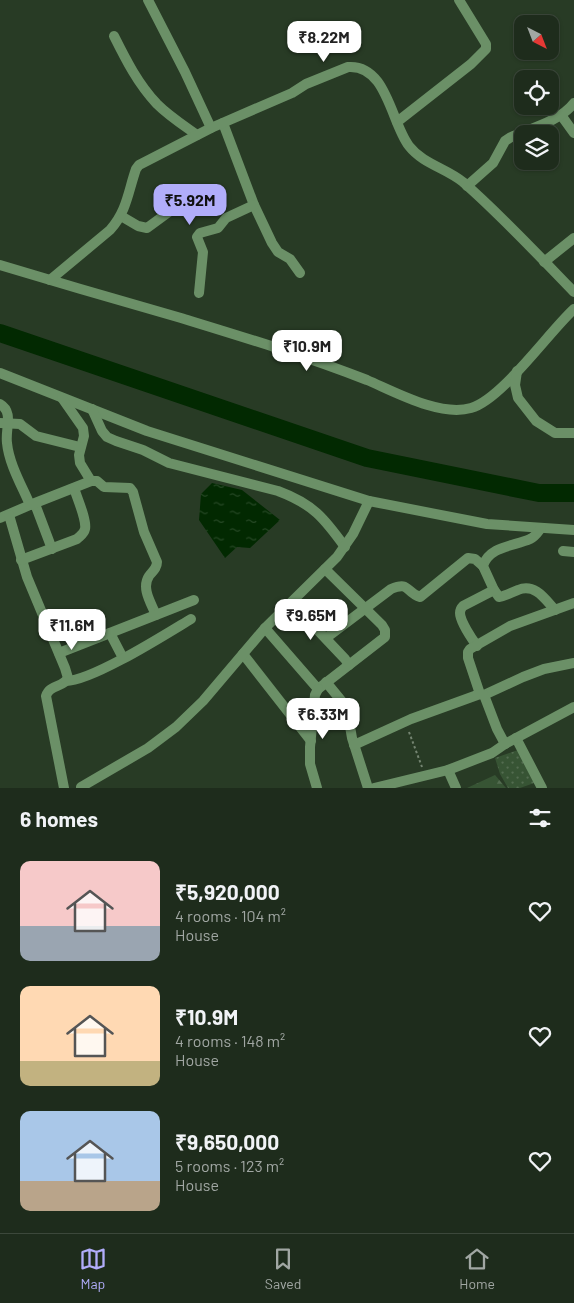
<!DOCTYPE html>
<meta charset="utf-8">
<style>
:root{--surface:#1e2c1c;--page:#263425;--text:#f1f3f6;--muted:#a1a7a3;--line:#3c483b;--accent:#b1adfa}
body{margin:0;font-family:Barlow,sans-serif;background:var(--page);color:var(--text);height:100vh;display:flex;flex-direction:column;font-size:19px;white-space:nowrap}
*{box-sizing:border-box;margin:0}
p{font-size:16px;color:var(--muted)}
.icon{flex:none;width:28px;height:28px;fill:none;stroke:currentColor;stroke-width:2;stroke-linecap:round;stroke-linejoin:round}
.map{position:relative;height:788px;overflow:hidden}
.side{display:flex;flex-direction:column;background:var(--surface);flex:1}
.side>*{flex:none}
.needle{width:32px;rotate:138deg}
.tools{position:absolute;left:514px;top:15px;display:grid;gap:10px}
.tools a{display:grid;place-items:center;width:45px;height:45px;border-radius:10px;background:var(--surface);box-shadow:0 1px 4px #0004,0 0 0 1px var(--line);font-size:25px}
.price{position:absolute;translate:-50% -42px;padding:0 11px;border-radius:10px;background:#fff;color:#222;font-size:16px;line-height:32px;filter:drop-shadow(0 1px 2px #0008)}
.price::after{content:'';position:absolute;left:50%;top:30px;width:15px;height:11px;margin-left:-8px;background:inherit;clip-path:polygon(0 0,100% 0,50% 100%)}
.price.active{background:var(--accent);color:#111}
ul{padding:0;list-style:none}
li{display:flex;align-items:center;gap:15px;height:125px;padding:0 20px}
li span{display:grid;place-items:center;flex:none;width:140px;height:100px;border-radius:10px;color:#555}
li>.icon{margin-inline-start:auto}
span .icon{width:60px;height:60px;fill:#fffc;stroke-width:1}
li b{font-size:21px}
h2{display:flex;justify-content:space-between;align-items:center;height:60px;padding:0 20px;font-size:21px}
.tab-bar{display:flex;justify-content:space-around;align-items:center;height:70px;border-top:1px solid var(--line);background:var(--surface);font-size:14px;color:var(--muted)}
.tab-bar a{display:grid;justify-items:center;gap:2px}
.tab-bar .active{color:var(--accent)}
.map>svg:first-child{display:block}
.forest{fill:url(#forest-firs)}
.park{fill:url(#park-dots)}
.water{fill:url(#water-ripples)}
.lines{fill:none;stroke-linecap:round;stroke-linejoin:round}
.river{stroke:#022901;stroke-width:18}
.path{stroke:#748471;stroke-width:2;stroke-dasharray:2.5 2.5;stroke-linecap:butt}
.minor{stroke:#6b9067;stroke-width:10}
</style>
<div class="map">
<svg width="574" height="788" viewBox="0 0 574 788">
<defs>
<pattern id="forest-firs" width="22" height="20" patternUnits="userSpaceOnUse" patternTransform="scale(1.25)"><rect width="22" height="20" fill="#375434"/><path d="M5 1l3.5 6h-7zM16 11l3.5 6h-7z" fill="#536c50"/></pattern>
<pattern id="park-dots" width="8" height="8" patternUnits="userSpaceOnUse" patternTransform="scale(1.25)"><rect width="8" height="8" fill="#375434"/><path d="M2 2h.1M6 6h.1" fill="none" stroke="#536c50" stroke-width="1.8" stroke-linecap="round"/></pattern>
<pattern id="water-ripples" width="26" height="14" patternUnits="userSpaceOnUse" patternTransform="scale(1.25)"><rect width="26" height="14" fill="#022901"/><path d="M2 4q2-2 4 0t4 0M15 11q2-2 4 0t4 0" fill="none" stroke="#264825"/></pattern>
</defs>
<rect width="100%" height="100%" fill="#283b25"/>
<polygon class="forest" points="495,775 506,788 467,788"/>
<polygon class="park" points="518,750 537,782 520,788 508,788 500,774 495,758"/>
<polygon class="water" points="212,483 242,490 280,520 250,548 237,547 225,558 199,520 201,494"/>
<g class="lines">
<polyline class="river" points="0,333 367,458 539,493 574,493"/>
<polyline class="path" points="409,732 422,767"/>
<g class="minor">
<polyline points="148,0 185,72 211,128"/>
<path d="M114,36C126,60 138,84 157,104C169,116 183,125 197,135"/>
<polyline points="561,115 574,133"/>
<polyline points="397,122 471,64 486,49 486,44 459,0"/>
<polyline points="223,123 254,205 272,243 278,252 290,259 300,273"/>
<path d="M467,186L493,163L505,141L511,137C532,128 560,121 574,103"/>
<polyline points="121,216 138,226 147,228 177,206"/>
<polyline points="544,262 574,238"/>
<path d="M0,265C60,283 121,301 181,318C243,337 306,356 367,380C395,392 440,417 471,408C502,399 548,333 574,309"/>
<path d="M50,280L110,230C127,211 128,192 136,169L139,165L211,128L292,93L306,84L348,67C387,64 391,123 409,146C423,164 446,168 463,182C502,216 538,255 574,292"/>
<polyline points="199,293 203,252 197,237 200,233 218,228 226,218 254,205"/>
<polyline points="517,371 515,385 518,398 536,421 555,433 574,433"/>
<polyline points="0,373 147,431 369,501 487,524 574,530"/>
<polyline points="62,398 83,428 84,436 79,455 80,463 91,481"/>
<path d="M0,404C14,412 5,429 7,443C9,464 22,486 30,505L0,518"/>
<path d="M92,409L102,431L107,437L116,441L143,450L169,463L278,491C313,504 324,518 345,547"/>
<polyline points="0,423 20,424 36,436 80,447"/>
<polyline points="35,504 52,549"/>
<path d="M30,505L91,481H97L104,487L130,488L133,492L144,532L157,562C157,568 153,571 149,576C141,588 151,603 156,615"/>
<path d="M9,515L27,577L65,668L68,678C63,688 50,684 46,696L64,788"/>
<path d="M541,528C538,532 535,537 530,539C515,546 489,546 483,566L494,590L499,597C506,596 512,592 518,590C535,583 545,599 555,610"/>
<polyline points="563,551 574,552"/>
<path d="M21,560L77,539C80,536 84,534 85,529C87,520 77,498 74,488"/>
<polyline points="292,603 345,659 349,665"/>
<polyline points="265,628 318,689 385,637 385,630 382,625 325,569"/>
<polyline points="110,633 123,658"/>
<path d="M326,638L391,589C410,581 405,592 420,597L468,558L475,559L483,566"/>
<path d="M477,646C472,639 460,621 460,613C460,609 461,608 463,606L494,590"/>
<polyline points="59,653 194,600"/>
<polyline points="243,654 311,741"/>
<path d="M66,681C92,681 166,634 191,619"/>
<polyline points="326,682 344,704 348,715 352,738 368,788"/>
<polyline points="480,694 468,658 468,652 470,649 510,626 574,603"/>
<polyline points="484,695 523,677 544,669 574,663"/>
<polyline points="516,738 542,788"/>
<polyline points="354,745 411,719 480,694 484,695 497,729 505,744"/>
<polyline points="448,770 456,788"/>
<polyline points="81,787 148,748 176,727 203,701 265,628 337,557 353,534 369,501"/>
<polyline points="317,788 310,764 310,747 315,695 318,689"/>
<polyline points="374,788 448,770 492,753 505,744 574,707"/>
</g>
</g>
</svg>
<div class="tools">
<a><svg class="needle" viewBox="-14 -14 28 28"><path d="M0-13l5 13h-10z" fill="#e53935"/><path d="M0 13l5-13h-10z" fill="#a1a7a3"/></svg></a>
<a><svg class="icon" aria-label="locate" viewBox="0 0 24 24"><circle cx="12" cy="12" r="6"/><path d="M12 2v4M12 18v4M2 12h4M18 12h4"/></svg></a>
<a><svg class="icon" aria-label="layers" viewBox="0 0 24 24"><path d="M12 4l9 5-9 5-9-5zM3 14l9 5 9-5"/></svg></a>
</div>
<b class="price" style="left:324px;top:63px">₹8.22M</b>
<b class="price active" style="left:190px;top:226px">₹5.92M</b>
<b class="price" style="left:307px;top:372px">₹10.9M</b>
<b class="price" style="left:311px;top:641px">₹9.65M</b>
<b class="price" style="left:72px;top:651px">₹11.6M</b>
<b class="price" style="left:323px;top:740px">₹6.33M</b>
</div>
<section class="side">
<h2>6 homes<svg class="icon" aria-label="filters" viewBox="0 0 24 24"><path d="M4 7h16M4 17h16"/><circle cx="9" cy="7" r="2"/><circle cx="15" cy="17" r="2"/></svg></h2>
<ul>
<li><span style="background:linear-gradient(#f6c9c9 65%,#9aa5b1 0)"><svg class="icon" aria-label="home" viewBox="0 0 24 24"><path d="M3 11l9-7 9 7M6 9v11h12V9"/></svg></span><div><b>₹5,920,000</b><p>4 rooms · 104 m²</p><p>House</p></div><svg class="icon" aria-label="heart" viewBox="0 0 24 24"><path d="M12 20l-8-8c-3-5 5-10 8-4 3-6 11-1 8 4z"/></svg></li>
<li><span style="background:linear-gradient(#ffd9b3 75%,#c2b280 0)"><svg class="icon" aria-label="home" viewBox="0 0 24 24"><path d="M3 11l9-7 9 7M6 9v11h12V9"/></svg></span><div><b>₹10.9M</b><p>4 rooms · 148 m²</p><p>House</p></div><svg class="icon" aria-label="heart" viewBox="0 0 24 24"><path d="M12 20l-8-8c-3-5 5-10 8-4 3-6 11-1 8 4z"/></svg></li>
<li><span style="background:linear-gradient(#a9c7e8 70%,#b9a48a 0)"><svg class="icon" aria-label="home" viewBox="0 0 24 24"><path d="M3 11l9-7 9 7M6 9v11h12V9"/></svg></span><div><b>₹9,650,000</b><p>5 rooms · 123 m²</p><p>House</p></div><svg class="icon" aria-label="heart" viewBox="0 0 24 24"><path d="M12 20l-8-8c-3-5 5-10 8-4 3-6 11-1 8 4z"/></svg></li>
</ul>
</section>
<nav class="tab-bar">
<a class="active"><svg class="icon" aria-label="map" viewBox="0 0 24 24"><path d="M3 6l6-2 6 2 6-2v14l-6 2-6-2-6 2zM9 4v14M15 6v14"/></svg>Map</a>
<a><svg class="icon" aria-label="saved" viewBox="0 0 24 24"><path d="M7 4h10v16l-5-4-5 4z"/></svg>Saved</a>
<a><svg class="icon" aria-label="home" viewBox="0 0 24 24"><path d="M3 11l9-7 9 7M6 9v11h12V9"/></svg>Home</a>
</nav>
